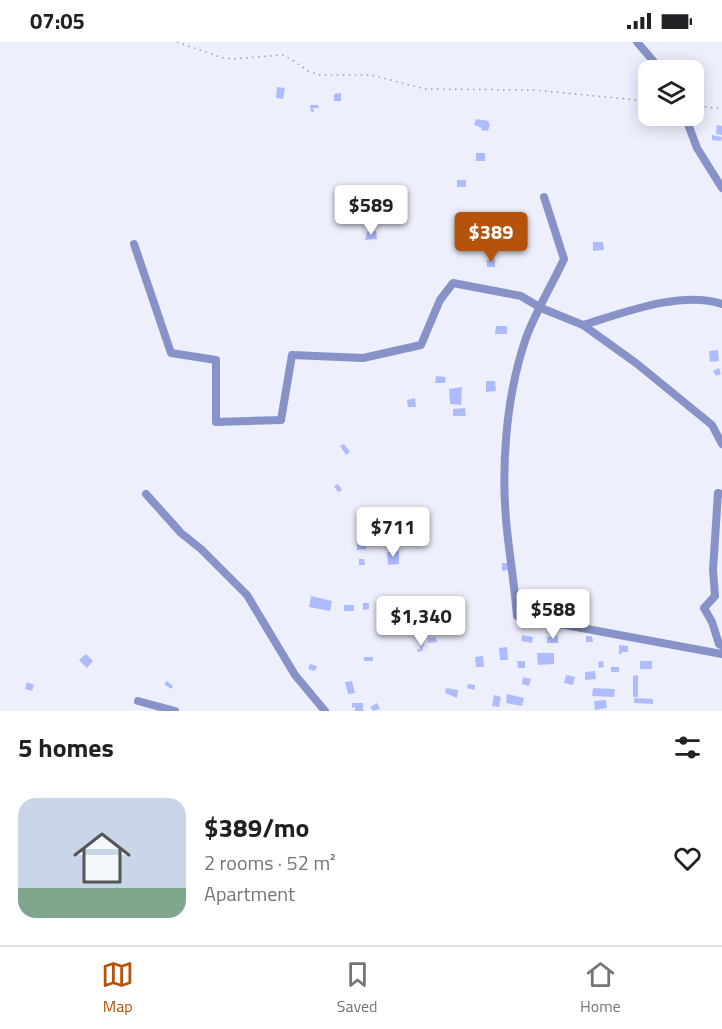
<!DOCTYPE html>
<meta charset="utf-8">
<style>
:root{--surface:#fff;--page:#f2f2f2;--text:#202124;--muted:#757577;--line:#e0e0e0;--accent:#b45309}
body{margin:0;font-family:"Titillium Web",sans-serif;background:var(--page);color:var(--text);height:100vh;display:flex;flex-direction:column;font-size:22px;white-space:nowrap}
*{box-sizing:border-box;margin:0}
p{font-size:20px;color:var(--muted)}
.icon{flex:none;width:33px;height:33px;fill:none;stroke:currentColor;stroke-width:2;stroke-linecap:round;stroke-linejoin:round}
.map{position:relative;height:669px;overflow:hidden}
.side{display:flex;flex-direction:column;background:var(--surface);flex:1}
.side>*{flex:none}
.controls{position:absolute;left:638px;top:18px;display:grid;gap:12px}
.controls a{display:grid;place-items:center;width:66px;height:66px;border-radius:12px;background:var(--surface);box-shadow:0 3px 15px #0003;font-size:30px}
.price{position:absolute;translate:-50% -51px;padding:0 14px;border-radius:6px;background:#fff;color:#222;font-size:20px;line-height:39px;filter:drop-shadow(0 2px 3px #0008)}
.price::after{content:'';position:absolute;left:50%;top:36px;width:18px;height:14px;margin-left:-9px;background:inherit;clip-path:polygon(0 0,100% 0,50% 100%)}
.price.active{background:var(--accent);color:#fff}
ul{padding:0;list-style:none}
li{display:flex;align-items:center;gap:18px;height:150px;padding:0 18px}
li+li{border-top:2px solid var(--line)}
li span{display:grid;place-items:center;flex:none;width:168px;height:120px;border-radius:18px;color:#555}
li>.icon{margin-inline-start:auto}
span .icon{width:72px;height:72px;fill:#fffc;stroke-width:1}
li b{font-size:26px}
h2{display:flex;justify-content:space-between;align-items:center;height:72px;padding:0 18px;font-size:26px}
.status{display:flex;justify-content:space-between;align-items:center;height:42px;padding:0 30px;background:var(--surface);direction:ltr}
.status svg{height:16px;fill:currentColor}
.dock{display:flex;justify-content:space-around;align-items:center;height:84px;border-top:2px solid var(--line);background:var(--surface);font-size:16px;color:var(--muted)}
.dock a{display:grid;justify-items:center;gap:3px}
.dock .active{color:var(--accent)}
.map>svg:first-child{display:block}
.building{fill:#aebcfe}
.lines{fill:none;stroke-linecap:round;stroke-linejoin:round}
.path{stroke:#9c9ea7;stroke-width:1.5;stroke-dasharray:1.5 4.5;stroke-linecap:butt}
.street{stroke:#8792c8;stroke-width:8}
</style>
<div class="status"><b>07:05</b><svg viewBox="0 0 49 12"><path d="M0 12V9h3v3zM5 12V6h3v6zM10 12V3h3v9zM15 12V0h3v12zM26 1h20v11H26zM47 4h2v5h-2z"/></svg></div>
<div class="map">
<svg width="722" height="669" viewBox="0 0 722 669">
<rect width="100%" height="100%" fill="#edf0fc"/>
<g class="building">
<polygon points="694,21 701,23 698,33 691,28"/>
<polygon points="277,45 285,46 283,57 276,56"/>
<polygon points="341,51 341,59 334,59 334,52"/>
<polygon points="310,63 318,63 319,66 313,66 314,70 311,70"/>
<polygon points="476,77 489,79 488,81 490,82 488,89 481,88 482,86 474,83"/>
<polygon points="717,83 722,84 722,93 716,92"/>
<polygon points="712,93 722,95 721,99 712,98"/>
<rect x="476" y="111" width="9" height="8"/>
<rect x="457" y="138" width="9" height="7"/>
<polygon points="376,189 377,197 365,198 367,190"/>
<polygon points="593,200 603,200 604,208 593,209"/>
<polygon points="495,217 495,225 487,225 487,218"/>
<polygon points="496,284 507,284 507,292 495,292"/>
<polygon points="718,308 719,319 710,320 709,309"/>
<polygon points="719,326 721,332 716,334 713,329"/>
<polygon points="436,334 446,335 445,341 435,341"/>
<polygon points="486,339 495,339 496,349 486,350"/>
<polygon points="462,345 461,363 450,362 449,347"/>
<polygon points="415,356 416,365 408,365 407,358"/>
<polygon points="465,366 466,374 453,374 453,367"/>
<polygon points="344,402 350,410 346,413 340,404"/>
<polygon points="338,442 342,448 338,450 334,444"/>
<polygon points="379,486 379,493 371,493 371,487"/>
<polygon points="357,502 366,502 366,507 357,508"/>
<polygon points="399,509 399,522 388,523 387,510"/>
<polygon points="359,517 364,517 365,523 359,523"/>
<polygon points="502,521 508,521 508,528 502,529"/>
<polygon points="311,554 332,559 330,569 309,565"/>
<polygon points="363,561 369,561 369,567 363,568"/>
<rect x="344" y="563" width="10" height="6"/>
<polygon points="420,570 427,570 428,576 421,576"/>
<polygon points="522,593 533,595 532,601 521,599"/>
<polygon points="558,594 558,601 547,601 547,595"/>
<polygon points="586,594 592,594 593,600 586,600"/>
<polygon points="436,595 437,600 428,601 428,596"/>
<polygon points="419,599 424,602 422,609 418,610 417,607 420,607"/>
<polygon points="619,603 628,604 628,610 622,610 622,612 619,612"/>
<polygon points="507,605 508,618 500,618 499,606"/>
<polygon points="537,611 554,611 554,622 538,623"/>
<polygon points="86,612 93,619 87,626 79,618"/>
<polygon points="483,614 484,625 476,625 475,615"/>
<rect x="364" y="615" width="9" height="4"/>
<polygon points="517,619 525,619 525,626 518,626"/>
<polygon points="603,619 604,625 599,626 598,620"/>
<rect x="640" y="619" width="12" height="8"/>
<polygon points="310,622 317,624 315,629 308,627"/>
<rect x="611" y="625" width="8" height="5"/>
<polygon points="595,629 596,637 585,638 585,630"/>
<polygon points="566,633 575,635 573,643 564,641"/>
<polygon points="638,633 638,655 633,655 633,634"/>
<polygon points="523,635 531,637 529,644 522,642"/>
<polygon points="167,639 173,644 171,647 164,642"/>
<polygon points="352,639 355,651 348,652 345,640"/>
<polygon points="27,640 34,643 32,649 25,647"/>
<polygon points="468,642 475,643 475,648 467,646"/>
<polygon points="446,646 458,648 457,656 445,651"/>
<polygon points="593,646 615,647 614,655 592,654"/>
<polygon points="507,652 524,656 522,664 506,661"/>
<polygon points="494,653 501,655 499,665 492,664"/>
<polygon points="634,656 653,657 653,662 634,661"/>
<polygon points="606,658 607,666 595,668 594,659"/>
<polygon points="352,661 363,661 363,669 355,669 355,665 352,666"/>
<polygon points="377,661 380,667 373,669 370,665"/>
</g>
<g class="lines">
<g class="path">
<polyline points="177,0 223,16 234,17 282,13 291,17 308,29 320,33 371,33 425,47 534,48 648,59"/>
<polyline points="693,63 722,67"/>
</g>
<g class="street">
<polyline points="637,0 661,28"/>
<polyline points="685,74 697,106 722,146"/>
<path d="M544,155L564,217C552,243 536,269 526,296C505,357 500,433 508,497C511,523 515,548 517,574L722,612"/>
<polyline points="134,202 171,311 216,318 216,380 281,378 292,313 363,316 421,303 440,258 453,241 521,254 541,266 583,283 636,321 712,383 722,402"/>
<path d="M583,283C623,271 681,248 722,262"/>
<polyline points="146,452 181,491 201,507 247,553 295,633 325,669"/>
<polyline points="722,452 718,451 713,528 715,554 704,566 712,580 719,602 722,604"/>
<polyline points="138,659 175,669"/>
</g>
</g>
</svg>
<div class="controls">
<a><svg class="icon" aria-label="layers" viewBox="0 0 24 24"><path d="M12 4l9 5-9 5-9-5zM3 14l9 5 9-5"/></svg></a>
</div>
<b class="price" style="left:371px;top:194px">$589</b>
<b class="price active" style="left:491px;top:221px">$389</b>
<b class="price" style="left:393px;top:516px">$711</b>
<b class="price" style="left:553px;top:598px">$588</b>
<b class="price" style="left:421px;top:605px">$1,340</b>
</div>
<section class="side">
<h2>5 homes<svg class="icon" aria-label="filters" viewBox="0 0 24 24"><path d="M4 7h16M4 17h16"/><circle cx="9" cy="7" r="2"/><circle cx="15" cy="17" r="2"/></svg></h2>
<ul>
<li><span style="background:linear-gradient(#c9d6e8 75%,#7fa58c 0)"><svg class="icon" aria-label="home" viewBox="0 0 24 24"><path d="M3 11l9-7 9 7M6 9v11h12V9"/></svg></span><div><b>$389/mo</b><p>2 rooms · 52 m²</p><p>Apartment</p></div><svg class="icon" aria-label="heart" viewBox="0 0 24 24"><path d="M12 20l-8-8c-3-5 5-10 8-4 3-6 11-1 8 4z"/></svg></li>
</ul>
</section>
<nav class="dock">
<a class="active"><svg class="icon" aria-label="map" viewBox="0 0 24 24"><path d="M3 6l6-2 6 2 6-2v14l-6 2-6-2-6 2zM9 4v14M15 6v14"/></svg>Map</a>
<a><svg class="icon" aria-label="saved" viewBox="0 0 24 24"><path d="M7 4h10v16l-5-4-5 4z"/></svg>Saved</a>
<a><svg class="icon" aria-label="home" viewBox="0 0 24 24"><path d="M3 11l9-7 9 7M6 9v11h12V9"/></svg>Home</a>
</nav>
